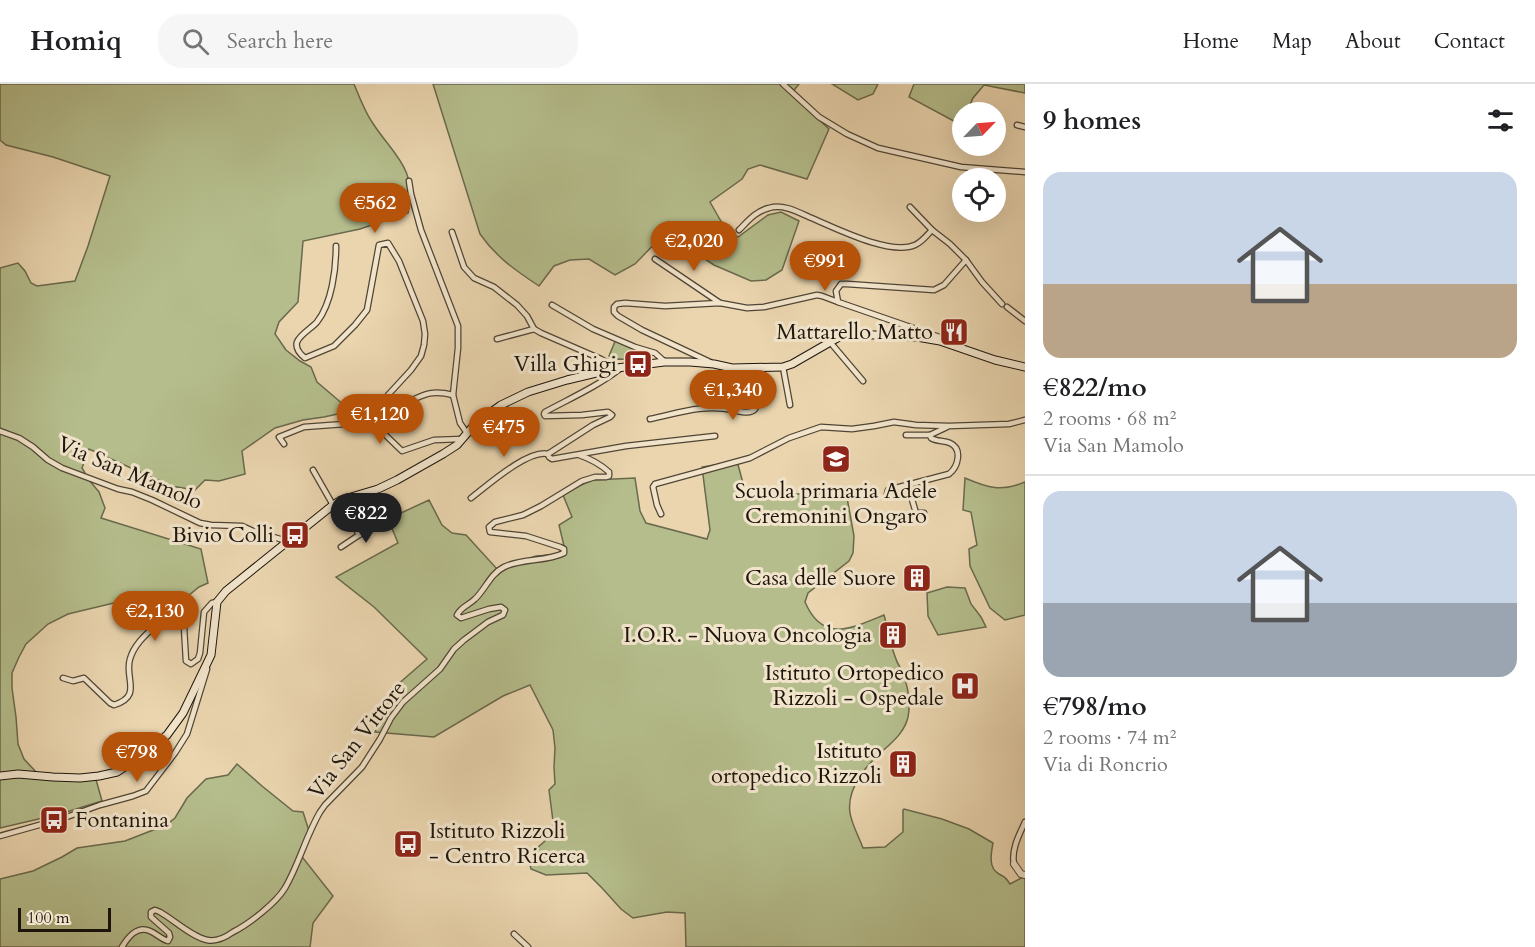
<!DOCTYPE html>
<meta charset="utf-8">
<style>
:root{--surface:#fff;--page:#f6f6f6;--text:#202124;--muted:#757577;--line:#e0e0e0;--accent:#b45309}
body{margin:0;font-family:Cardo,serif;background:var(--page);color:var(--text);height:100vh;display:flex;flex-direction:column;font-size:22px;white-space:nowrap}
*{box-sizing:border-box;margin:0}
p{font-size:20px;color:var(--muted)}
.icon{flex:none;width:33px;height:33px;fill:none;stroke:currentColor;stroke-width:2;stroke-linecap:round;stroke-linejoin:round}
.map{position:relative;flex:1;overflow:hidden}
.details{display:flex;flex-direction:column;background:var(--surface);width:510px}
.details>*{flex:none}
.needle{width:39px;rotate:65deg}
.buttons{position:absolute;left:952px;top:18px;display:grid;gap:12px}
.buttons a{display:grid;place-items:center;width:54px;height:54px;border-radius:50%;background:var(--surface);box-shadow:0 6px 24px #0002;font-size:30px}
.scale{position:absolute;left:18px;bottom:15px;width:93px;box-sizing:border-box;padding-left:6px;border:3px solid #1d150c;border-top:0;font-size:16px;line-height:21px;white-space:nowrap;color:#1d150c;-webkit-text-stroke:4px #f1e4cb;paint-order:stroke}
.price{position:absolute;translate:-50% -51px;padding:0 14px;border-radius:21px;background:var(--accent);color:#fff;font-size:20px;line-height:39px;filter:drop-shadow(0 2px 3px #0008)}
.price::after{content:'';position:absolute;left:50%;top:36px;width:18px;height:14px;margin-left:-9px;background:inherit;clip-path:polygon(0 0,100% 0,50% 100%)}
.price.active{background:#222;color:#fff}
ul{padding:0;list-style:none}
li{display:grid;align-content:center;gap:12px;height:318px;padding:0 18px}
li+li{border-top:2px solid var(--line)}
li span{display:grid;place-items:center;height:186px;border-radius:18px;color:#555}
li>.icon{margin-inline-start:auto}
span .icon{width:108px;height:108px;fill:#fffc;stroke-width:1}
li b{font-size:26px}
h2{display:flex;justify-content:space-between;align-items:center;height:72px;padding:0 18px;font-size:26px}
header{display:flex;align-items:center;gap:36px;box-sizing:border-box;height:84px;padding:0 30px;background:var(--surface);border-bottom:2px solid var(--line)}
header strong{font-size:28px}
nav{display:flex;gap:33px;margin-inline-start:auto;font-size:21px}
.search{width:420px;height:54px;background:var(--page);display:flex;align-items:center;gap:15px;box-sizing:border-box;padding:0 21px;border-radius:24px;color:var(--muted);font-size:22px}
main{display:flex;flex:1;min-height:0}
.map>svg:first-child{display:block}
.green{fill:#b5bd8c;stroke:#69694c;stroke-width:1.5}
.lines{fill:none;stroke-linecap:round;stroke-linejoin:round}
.minor-casing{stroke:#504535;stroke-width:7}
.tertiary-casing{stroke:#504535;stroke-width:8}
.secondary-casing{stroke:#1d150c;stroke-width:9}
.minor{stroke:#f1e4cb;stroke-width:4.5}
.tertiary{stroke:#f1e4cb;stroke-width:6}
.secondary{stroke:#f1e4cb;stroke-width:7}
.labels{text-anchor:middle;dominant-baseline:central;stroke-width:6;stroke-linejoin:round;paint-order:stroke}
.poi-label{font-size:22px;fill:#1d150c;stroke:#f1e4cb;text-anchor:end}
.street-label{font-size:22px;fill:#1d150c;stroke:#f1e4cb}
</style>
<header>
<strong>Homiq</strong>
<div class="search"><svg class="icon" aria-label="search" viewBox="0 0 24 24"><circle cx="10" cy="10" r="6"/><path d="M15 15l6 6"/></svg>Search here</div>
<nav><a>Home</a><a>Map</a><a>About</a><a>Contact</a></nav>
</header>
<main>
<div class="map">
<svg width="1025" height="863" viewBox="0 0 1025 863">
<rect width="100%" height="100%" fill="#ead5af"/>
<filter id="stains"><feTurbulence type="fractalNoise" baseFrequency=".00333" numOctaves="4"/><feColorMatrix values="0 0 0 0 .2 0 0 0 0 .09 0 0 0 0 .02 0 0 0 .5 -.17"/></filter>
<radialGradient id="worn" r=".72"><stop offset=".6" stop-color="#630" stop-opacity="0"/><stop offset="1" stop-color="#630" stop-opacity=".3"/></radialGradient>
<g class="green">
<path d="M0,0H354C359,12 364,26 372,38C393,71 418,84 408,129L360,145L303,157L298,218L279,238L275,250L286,266L300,277L311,283L317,298L351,327L324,333L303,336L275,344L242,367L245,390L219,397L205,396L195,406L171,402L89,365L82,384L89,396L99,408L105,424L101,434L201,465L208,499L199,503L188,512L118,518L68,530L48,540L26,560L19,573L12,589V604L16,633L18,660L24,675L38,690L95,692L102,717L60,730L0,744V184L18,179L25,187L31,199L37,202L75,197L88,162L110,92L53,73L6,61L0,56Z"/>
<path d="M433,0H799L791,10L829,45L807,95L760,81L748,85L742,95L710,118L726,146L738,153L768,131L781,128L799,137L782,186L766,196L751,197L714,181L665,149L635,180L615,191L589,175L570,176L554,182L539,202C515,186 496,173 480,150Z"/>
<polygon points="832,0 878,0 873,10 858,16"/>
<polygon points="914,0 1025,0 1025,9 984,1 973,14 967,28 963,28 963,42 909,13"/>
<path d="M616,255L649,267L647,270C634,273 621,279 609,272Z"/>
<path d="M737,377L747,414L790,410H834L846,408L854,452L853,469L849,477L808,509L805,518C823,560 852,544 884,531C888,545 890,561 896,575C897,580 901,583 902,588C908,601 911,619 908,633C905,646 896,655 887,663C869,678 846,703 850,729C852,741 859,753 863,764L885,763L903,748V726L904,725L942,735L969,745L993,759C991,770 988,784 999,790C1005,793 1006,794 1010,800L1025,792V863H686L685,829L667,828L633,834L621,825L602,804L587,789L546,791L531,785L528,772L545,757L554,745L549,706L555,700L554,683L555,664L553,646L530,601L503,612L434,653L375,648L396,602L427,575L374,523L336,493L398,459L388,435L429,416L442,441L452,449L466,451L497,485L536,472L566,470L559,441L572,433L563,411L581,401L593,396L635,394L640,427L646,439L707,455L710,446L702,383Z"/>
<path d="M965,394C988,404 1001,408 1025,398V531L1005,536L990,524L970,482L969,465L977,461L971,428L963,426Z"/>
<polygon points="947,503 965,504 971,520 981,533 986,543 938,551 928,532 927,509"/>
<polygon points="237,680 262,702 293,727 303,728 309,747 299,769 333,812 313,839 310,863 0,863 0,795 33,787 62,773 77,764 125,757 166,741 175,734 187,714 206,695 228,691"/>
</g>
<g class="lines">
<g class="minor-casing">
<g id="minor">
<polyline points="783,0 819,33 847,50 878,64 961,83 1025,88"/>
<polyline points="1017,41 1025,43"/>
<polyline points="409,97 411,110 421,146 458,242 458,264 453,311 460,339 467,349"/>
<polyline points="910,123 932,146 950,160 966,176 982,198 1002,220"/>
<path d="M739,146C748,137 756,127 769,124C783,120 796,127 809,133C834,143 889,172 915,161C922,158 927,151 932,146"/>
<polyline points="452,148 464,183 474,194 494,203 517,221 527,232 534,245 541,249 601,275 617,284"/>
<path d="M336,162C336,185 332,219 317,238C312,244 300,250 297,258C295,265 300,270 305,274L334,262L355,241L367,226L379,161L388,159L399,177L423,237L425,250L424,261L421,272L411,286L388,311L395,318L402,321C423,311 430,305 453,311"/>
<polyline points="655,175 720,219"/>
<polyline points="552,221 593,245 635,263 655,269 664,277"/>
<polyline points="1007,223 1025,237"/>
<polyline points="497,255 534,245"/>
<polyline points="830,258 863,297"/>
<polyline points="952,259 945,255 838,218 836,207 841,200 847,200 934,206 944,201 966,176"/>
<polyline points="710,278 642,246 618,232 614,228 614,223 617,220 625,219 665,222 720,219 747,224 764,223 817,211 822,212 838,218"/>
<polyline points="783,283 790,321"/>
<path d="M621,284C598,302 571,314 545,328L544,330L545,332L582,331L608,328L612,331L610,333L593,341L548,370L549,373L552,375L626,362L715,352"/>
<path d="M650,335C679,329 703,320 733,326C739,327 750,331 755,325C760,319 756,292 756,284"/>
<polyline points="0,347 19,354 33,363 48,376 62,384 118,405 132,408 152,416 200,439 211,441 242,442 253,447 287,457"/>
<polyline points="906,351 930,351"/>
<polyline points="284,360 279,353 304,343 372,338 402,367 434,356 462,355"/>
<polyline points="313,386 333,421"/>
<path d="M471,414C487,402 528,365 548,370"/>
<polyline points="341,416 359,451"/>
<path d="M924,429H916L911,412L904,407L889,412L887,410L888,406L949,390C958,383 963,365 950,359C944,356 937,358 931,354L930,351L947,343"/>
<polyline points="661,430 657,421 653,403 655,400 750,374 789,354 821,343 852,345 874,342 894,338 916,341 949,342 1009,340 1025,336"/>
<polyline points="341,463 359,451 379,440"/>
<path d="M63,594L73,597L84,594L110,619L114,621C143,612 124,594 130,575C135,557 153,545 165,532C170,528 173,523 178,518L182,521L183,526L186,577L191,580L198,575L200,569L204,528L212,519L217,518"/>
<polyline points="0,752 64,734 100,721 133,712 146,707 175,669 187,650 207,585"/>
<path d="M1014,780C1011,766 1019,751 1025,738"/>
<polyline points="514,850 528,863"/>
<path d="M122,863C128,853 137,841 150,847C157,850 161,855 168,857L170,853L169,849L151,833V828L155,826L160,828C174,836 192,853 207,856C216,858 226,853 233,848C249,840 276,819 285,804C299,780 306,752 320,728L325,721L362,683L380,655L391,634L403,618L440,585L454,565L464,556L488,538L503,531L505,526L501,523L489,525L461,534L457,531C461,523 469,521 475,515C485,506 490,490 504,483C522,474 546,478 564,469V465L560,463L526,452L490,448L489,443L495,438L523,431L541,422L582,397L595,393H606L609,392V388C600,380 591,375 579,371"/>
</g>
</g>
<g class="tertiary-casing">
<polyline id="tertiary" points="1014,780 1021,790 1025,791"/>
</g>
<g class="secondary-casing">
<polyline id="secondary" points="0,692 18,690 53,693 80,694 99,692 117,688 147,668 167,651 183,629 211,571 217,518 226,507 333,421 341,416 378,405 397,396 443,370 457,361 476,339 501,321 528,308 567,296 617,284 664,278 690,278 714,280 732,284 783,283 792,280 839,253 853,250 917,253 940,257 995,276 1025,283"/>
</g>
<use href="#minor" class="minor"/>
<use href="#tertiary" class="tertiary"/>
<use href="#secondary" class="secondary"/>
</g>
<defs>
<g id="restaurant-square" transform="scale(1.5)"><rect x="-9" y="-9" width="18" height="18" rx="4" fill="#8f2418" stroke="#f1e4cb"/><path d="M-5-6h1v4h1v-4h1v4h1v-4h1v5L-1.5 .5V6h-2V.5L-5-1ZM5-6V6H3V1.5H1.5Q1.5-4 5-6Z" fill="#fff"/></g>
<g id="bus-square" transform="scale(1.5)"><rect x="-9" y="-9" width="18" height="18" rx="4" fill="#8f2418" stroke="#f1e4cb"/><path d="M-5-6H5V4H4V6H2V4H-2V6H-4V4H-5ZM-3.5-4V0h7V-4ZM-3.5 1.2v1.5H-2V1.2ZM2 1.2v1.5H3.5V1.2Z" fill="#fff"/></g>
<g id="school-square" transform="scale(1.5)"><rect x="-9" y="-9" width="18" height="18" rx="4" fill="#8f2418" stroke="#f1e4cb"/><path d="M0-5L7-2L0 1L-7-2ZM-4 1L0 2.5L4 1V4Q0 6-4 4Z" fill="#fff"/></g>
<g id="building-square" transform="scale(1.5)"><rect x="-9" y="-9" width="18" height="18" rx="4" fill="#8f2418" stroke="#f1e4cb"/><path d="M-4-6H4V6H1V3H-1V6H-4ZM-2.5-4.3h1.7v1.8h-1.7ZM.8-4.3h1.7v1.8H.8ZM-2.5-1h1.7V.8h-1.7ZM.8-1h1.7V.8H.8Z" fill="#fff"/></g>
<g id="hospital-square" transform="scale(1.5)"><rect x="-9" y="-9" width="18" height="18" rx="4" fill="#8f2418" stroke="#f1e4cb"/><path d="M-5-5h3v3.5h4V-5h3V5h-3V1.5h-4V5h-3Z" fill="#fff"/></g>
</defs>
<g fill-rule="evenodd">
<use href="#restaurant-square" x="954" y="248"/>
<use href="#bus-square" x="638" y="280"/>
<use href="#school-square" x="836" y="375"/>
<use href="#bus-square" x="295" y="451"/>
<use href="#building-square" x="917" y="494"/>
<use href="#building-square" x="893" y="551"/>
<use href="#hospital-square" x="965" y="602"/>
<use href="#building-square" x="903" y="680"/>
<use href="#bus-square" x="54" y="736"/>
<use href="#bus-square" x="408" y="760"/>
</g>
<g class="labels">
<g class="poi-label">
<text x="933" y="248">Mattarello Matto</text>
<text x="617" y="280">Villa Ghigi</text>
<text x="836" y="407" text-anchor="middle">Scuola primaria Adele<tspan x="836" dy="25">Cremonini Ongaro</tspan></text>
<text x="274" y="451">Bivio Colli</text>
<text x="896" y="494">Casa delle Suore</text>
<text x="872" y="551">I.O.R. - Nuova Oncologia</text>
<text x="944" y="589">Istituto Ortopedico<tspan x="944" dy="25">Rizzoli - Ospedale</tspan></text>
<text x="882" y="667">Istituto<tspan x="882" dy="25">ortopedico Rizzoli</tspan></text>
<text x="75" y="736" text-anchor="start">Fontanina</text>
<text x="429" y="747" text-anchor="start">Istituto Rizzoli<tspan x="429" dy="25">- Centro Ricerca</tspan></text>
</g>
<g class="street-label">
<text transform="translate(130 389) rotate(23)">Via San Mamolo</text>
<text transform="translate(357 656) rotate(-52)">Via San Vittore</text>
</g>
</g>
<rect width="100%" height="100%" filter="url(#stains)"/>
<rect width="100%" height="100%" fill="url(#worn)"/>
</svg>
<div class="buttons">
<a><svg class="needle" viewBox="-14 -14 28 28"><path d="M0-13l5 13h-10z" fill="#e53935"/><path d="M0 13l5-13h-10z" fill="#757577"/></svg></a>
<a><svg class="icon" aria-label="locate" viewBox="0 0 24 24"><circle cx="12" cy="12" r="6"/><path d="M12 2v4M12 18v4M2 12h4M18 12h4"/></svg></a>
</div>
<div class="scale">100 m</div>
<b class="price" style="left:375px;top:150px">€562</b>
<b class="price" style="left:694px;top:188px">€2,020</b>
<b class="price" style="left:825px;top:208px">€991</b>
<b class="price" style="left:733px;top:337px">€1,340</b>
<b class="price" style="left:380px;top:361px">€1,120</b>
<b class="price" style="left:504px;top:374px">€475</b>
<b class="price active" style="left:366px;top:460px">€822</b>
<b class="price" style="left:155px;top:558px">€2,130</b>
<b class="price" style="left:137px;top:699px">€798</b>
</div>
<section class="details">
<h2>9 homes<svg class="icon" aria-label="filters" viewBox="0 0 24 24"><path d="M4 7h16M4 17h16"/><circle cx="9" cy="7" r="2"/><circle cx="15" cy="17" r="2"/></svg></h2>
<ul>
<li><span style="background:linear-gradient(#c9d6e8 60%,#b9a48a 0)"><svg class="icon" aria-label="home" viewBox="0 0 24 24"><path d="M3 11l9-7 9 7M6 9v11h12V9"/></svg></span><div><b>€822/mo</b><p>2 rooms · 68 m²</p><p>Via San Mamolo</p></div></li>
<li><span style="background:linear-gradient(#c9d6e8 60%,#9aa5b1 0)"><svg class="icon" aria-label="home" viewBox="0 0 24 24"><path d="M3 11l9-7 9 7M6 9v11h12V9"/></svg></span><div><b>€798/mo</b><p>2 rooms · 74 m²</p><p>Via di Roncrio</p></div></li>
</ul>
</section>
</main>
